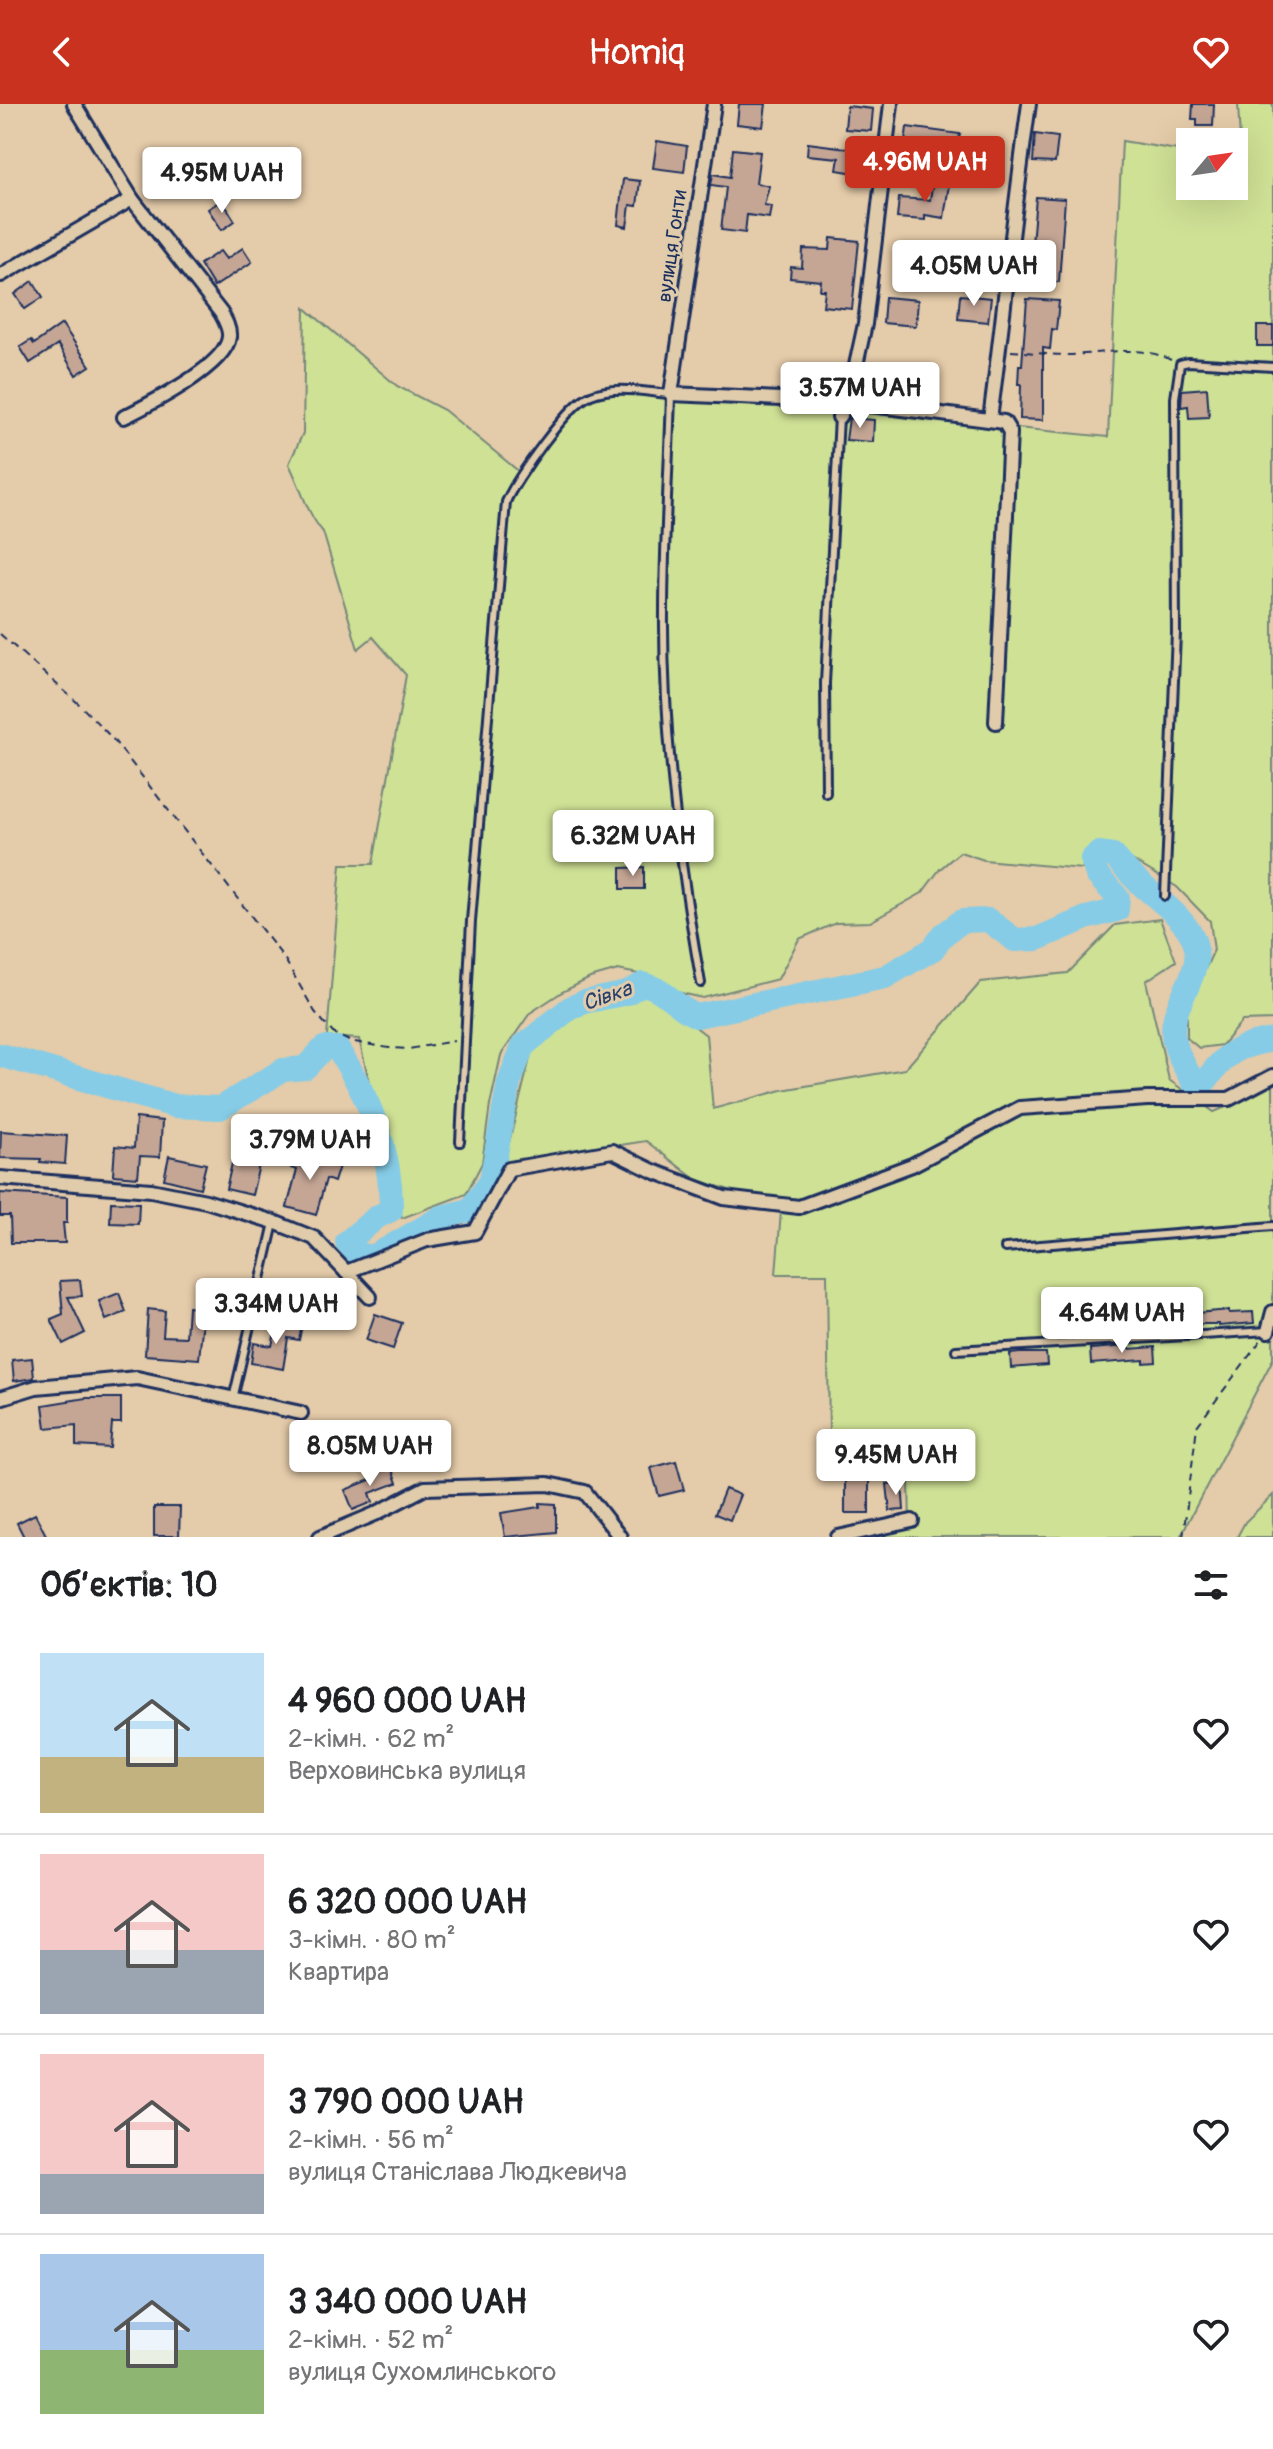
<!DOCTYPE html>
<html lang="uk">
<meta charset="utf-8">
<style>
:root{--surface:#fff;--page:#f2f2f2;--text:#202124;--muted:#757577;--line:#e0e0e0;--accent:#c8321e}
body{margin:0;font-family:Pangolin,sans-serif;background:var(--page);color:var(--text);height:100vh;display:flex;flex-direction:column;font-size:30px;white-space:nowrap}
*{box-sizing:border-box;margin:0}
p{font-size:26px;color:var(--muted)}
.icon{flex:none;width:44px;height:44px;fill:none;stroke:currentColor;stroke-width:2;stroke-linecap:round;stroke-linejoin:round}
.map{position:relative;height:1433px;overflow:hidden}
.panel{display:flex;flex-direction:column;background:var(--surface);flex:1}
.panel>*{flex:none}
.needle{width:52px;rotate:61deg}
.controls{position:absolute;left:1176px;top:24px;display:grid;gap:16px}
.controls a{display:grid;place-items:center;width:72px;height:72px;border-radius:0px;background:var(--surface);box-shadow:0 8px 32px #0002;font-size:40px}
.price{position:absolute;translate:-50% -68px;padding:0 18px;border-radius:8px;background:#fff;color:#222;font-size:26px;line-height:52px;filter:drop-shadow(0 2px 4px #0008)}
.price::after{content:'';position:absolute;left:50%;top:48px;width:24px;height:18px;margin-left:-12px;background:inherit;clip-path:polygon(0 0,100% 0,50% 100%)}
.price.on{background:var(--accent);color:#fff}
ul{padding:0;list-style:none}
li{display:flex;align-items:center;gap:24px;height:200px;padding:0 40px}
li+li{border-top:2px solid var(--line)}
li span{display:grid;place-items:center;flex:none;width:224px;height:160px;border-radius:0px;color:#555}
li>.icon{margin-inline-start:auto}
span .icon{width:96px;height:96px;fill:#fffc;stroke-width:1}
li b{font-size:34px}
h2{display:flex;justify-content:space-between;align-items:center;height:96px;padding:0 40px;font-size:34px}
header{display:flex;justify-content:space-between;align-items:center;height:104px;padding:0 40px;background:var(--accent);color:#fff;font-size:36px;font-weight:600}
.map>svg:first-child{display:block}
.green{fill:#cfe195;stroke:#75887a;stroke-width:2}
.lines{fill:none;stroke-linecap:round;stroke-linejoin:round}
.river{stroke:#86cce7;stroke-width:24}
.building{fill:#c5a695;stroke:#1b2f5e;stroke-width:2}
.lane-casing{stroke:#1b2f5e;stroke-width:12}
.street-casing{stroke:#1b2f5e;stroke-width:18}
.path{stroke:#1b2f5e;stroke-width:2;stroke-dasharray:8 6;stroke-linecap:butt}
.lane{stroke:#e0ccaa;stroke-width:6}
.street{stroke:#e0ccaa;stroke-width:12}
.labels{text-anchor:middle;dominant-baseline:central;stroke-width:6;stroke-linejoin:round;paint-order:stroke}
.street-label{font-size:20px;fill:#1b2f5e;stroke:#e0ccaa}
.water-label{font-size:22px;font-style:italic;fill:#263f6c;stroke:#e0ccaa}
</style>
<header><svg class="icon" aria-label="back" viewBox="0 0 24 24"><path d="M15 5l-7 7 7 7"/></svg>Homiq<svg class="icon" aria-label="heart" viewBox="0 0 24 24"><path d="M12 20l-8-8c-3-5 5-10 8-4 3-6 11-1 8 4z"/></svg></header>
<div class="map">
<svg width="1273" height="1433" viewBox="0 0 1273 1433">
<rect width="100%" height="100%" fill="#e4cba9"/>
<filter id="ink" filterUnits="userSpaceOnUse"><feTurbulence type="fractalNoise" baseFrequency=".0125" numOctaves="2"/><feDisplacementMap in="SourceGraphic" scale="16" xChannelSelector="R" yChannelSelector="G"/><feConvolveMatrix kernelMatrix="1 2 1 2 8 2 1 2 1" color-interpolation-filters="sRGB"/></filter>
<g filter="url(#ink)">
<g class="green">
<path d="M1238,0H1273V916L1242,917L1222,941L1199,944L1187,934V904L1214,846L1210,817L1177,783L1137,759L1108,741L1090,743L1082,765L984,756L960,748L940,765L922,789L870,818L836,819L799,835L778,875L703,894L681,889L654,873L618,866L590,874L562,888L530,909L501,951L490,1001L482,1059L466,1090L402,1114L359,935L327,933L341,760H373L406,571L373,533L358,545L323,428C306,408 301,383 289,360L303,329L305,204L397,282L444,306L522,370L580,297L599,286L671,290L1108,333L1122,37L1190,48V82H1234V55H1241Z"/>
<polygon points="1160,815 1176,857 1146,877 1169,976 1214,1008 1252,992 1273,980 1273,1255 1180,1433 874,1433 905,1425 910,1421 908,1332 829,1333 827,1170 776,1170 782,1095 745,1091 695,1075 646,1037 504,1059 533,942 588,905 651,889 706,931 713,1005 782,986 905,965 981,878 1068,869 1115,821"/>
<polygon points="1273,1391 1273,1433 1237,1433 1245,1418"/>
</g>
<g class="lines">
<path class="river" d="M0,951L175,1002L220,1004L283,966L305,964L324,944H337C369,993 392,1046 391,1106L377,1113L347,1138L358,1150L373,1153L442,1113L470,1106L491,1077L509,979L523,942L570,904L584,898L627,889L643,880C670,887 672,902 697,912L885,873L933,845L943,831L962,817L988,816L1015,836L1037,835L1086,814L1117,806L1118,794L1097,771L1092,755L1099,749L1113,751C1123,762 1132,773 1143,782C1160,797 1179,810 1191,830C1212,866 1166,899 1174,936C1177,951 1187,967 1195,981H1202C1227,949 1233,943 1273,936"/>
</g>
<g class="building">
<polygon points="739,0 766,0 763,23 737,20"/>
<polygon points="1193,0 1214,0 1213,22 1197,22 1197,15 1192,15"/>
<polygon points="847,2 873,5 871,27 845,25"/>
<polygon points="907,23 960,30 955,55 904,48"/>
<polygon points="1035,30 1058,33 1055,59 1033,58"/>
<polygon points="657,37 687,42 684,68 653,64"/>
<polygon points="808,39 870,47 867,71 837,66 839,54 807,51"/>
<polygon points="733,45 760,48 756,79 769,82 764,101 771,102 769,114 747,111 745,129 721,126 726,83 711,81 713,70 730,73"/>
<polygon points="623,75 640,77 637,102 630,101 627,123 618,121"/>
<polygon points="933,77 949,80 944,114 925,111 925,116 897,114 899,94 930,96"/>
<polygon points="1036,93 1065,95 1059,178 1049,177 1050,166 1030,164"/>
<polygon points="222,96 235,117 222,126 208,105"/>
<polygon points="831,134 859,137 852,205 823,202 825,186 820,186 821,177 790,174 791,163 802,164 803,145 830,146"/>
<polygon points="243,144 252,158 214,183 200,160 220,147 226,155"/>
<polygon points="967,146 990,148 989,168 959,166 960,152 966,153"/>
<polygon points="33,177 43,193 25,205 15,190"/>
<polygon points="960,191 991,194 988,218 958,215"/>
<polygon points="885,193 918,196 916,222 883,219"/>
<polygon points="1027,195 1059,197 1056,226 1052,225 1050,245 1043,244 1043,316 1020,315 1021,280 1018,280 1019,261 1022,261"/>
<polygon points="62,220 90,262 76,271 58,241 30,259 20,243 31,236 34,240"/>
<rect x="1257" y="222" width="16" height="20"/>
<polygon points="1207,284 1209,313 1189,314 1188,302 1181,303 1182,286"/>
<polygon points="849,314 874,316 873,338 846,336"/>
<polygon points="644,763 644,785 621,785 621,764"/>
<polygon points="136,1014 162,1017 160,1053 140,1052 138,1073 113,1071 115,1042 134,1044"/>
<polygon points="1,1027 67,1032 65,1060 40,1058 41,1055 0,1054"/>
<polygon points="296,1048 339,1062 334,1078 326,1075 316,1111 287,1103 297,1066 291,1064"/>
<polygon points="169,1052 206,1060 200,1084 164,1075"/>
<polygon points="233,1055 259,1061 252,1091 226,1085"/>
<polygon points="0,1089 67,1093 67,1119 63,1119 65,1139 11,1139 10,1112 0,1112"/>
<polygon points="111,1098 139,1099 138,1120 110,1119"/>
<polygon points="80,1176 82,1192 68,1193 85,1229 63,1240 51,1215 63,1210 60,1177"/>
<polygon points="119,1189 126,1208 106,1216 99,1197"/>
<polygon points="188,1203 204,1205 199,1255 145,1251 148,1205 165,1207 163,1232 186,1233"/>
<polygon points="1229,1206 1229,1209 1253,1208 1254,1219 1219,1222 1219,1220 1198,1220 1197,1209"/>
<polygon points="1169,1208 1170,1219 1116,1224 1115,1212"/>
<polygon points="375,1210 402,1219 393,1245 366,1236"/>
<polygon points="278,1215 302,1221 299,1236 288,1234 283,1265 251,1259 254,1239 272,1242"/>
<polygon points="1129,1242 1129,1245 1155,1243 1156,1258 1144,1259 1144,1256 1091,1260 1090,1245"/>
<polygon points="1020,1249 1046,1249 1047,1261 1011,1264 1010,1250"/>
<polygon points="32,1254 34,1274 14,1277 12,1256"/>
<polygon points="86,1294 121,1294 121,1319 112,1319 110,1344 76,1342 76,1321 46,1324 43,1301"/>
<polygon points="866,1349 867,1359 869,1358 869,1409 845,1409 845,1374 828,1374 828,1361 844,1362 843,1351"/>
<polygon points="676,1357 684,1386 659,1392 651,1364"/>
<polygon points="391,1363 397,1379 370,1389 373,1398 353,1406 345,1386 375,1374 373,1369"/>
<polygon points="902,1379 904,1406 890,1407 887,1380"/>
<polygon points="725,1385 740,1391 730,1416 715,1410"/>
<polygon points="540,1399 556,1400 556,1428 505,1433 501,1409 540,1403"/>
<polygon points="154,1403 180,1403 179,1432 154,1432"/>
<polygon points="35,1410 47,1433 24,1433 17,1419"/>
</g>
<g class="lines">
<g class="lane-casing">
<g id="lane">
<polyline points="826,689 825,579 839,313"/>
<polyline points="1165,792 1176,529 1175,294 1180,260 1188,258 1273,263"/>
<path d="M460,1038L471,817L506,398C516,375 569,299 591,291C616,281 645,288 671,290C669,363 664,436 664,509C663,633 679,757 701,879"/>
<polyline points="1005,1144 1273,1122"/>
<polyline points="956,1246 1268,1227"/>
<polyline points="233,1295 274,1119"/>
</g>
</g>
<g class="street-casing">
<g id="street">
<polyline points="714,0 671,290 848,298 1004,318 1010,328 996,618"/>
<polyline points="1,171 132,95 74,0"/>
<path d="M124,313C148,301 226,262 229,233C230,225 225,216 221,209L132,95"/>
<polyline points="839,313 848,298 865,220 891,0"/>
<path d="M990,315C1004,210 1014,105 1029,0"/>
<polyline points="0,1074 151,1086 206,1097 274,1118 314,1134 370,1193"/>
<polyline points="346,1168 427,1136 475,1128 509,1065 612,1047 653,1067 724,1094 799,1103 912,1061 1020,1004 1147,995 1229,995 1273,972"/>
<polyline points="1268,1227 1273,1208"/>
<polyline points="0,1294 36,1283 137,1274 301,1309"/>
<polyline points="320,1433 375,1410 425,1384 548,1380 585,1388 620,1433"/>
<polyline points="838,1433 912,1417"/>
</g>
</g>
<g class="path">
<path d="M1011,247C1031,248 1050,251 1069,251C1103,250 1139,240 1171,256"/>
<polyline points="0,530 79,600 112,634 284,854 315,908 333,929 349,937 389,944 409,945 454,937"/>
<polyline points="1183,1433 1197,1322 1261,1236"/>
</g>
<use href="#lane" class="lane"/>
<use href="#street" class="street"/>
</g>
</g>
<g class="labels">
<g class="street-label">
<text transform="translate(672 142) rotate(-82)">вулиця Гонти</text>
</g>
<g class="water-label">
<text transform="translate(607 892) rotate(-19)">Сівка</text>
</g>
</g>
</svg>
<div class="controls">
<a><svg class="needle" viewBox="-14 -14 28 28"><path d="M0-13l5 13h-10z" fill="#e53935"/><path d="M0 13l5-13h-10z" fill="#757577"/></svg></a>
</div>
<b class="price on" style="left:925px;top:100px">4.96M UAH</b>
<b class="price" style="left:222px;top:111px">4.95M UAH</b>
<b class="price" style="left:974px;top:204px">4.05M UAH</b>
<b class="price" style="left:860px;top:326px">3.57M UAH</b>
<b class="price" style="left:633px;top:774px">6.32M UAH</b>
<b class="price" style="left:310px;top:1078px">3.79M UAH</b>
<b class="price" style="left:276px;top:1242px">3.34M UAH</b>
<b class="price" style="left:1122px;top:1251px">4.64M UAH</b>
<b class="price" style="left:370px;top:1384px">8.05M UAH</b>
<b class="price" style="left:896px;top:1393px">9.45M UAH</b>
</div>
<section class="panel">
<h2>Об’єктів: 10<svg class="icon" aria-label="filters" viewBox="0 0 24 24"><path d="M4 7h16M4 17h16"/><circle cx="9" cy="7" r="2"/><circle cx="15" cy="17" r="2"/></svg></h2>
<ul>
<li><span style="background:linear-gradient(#bfe0f5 65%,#c2b280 0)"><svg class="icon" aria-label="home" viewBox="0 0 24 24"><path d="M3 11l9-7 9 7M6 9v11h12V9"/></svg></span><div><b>4 960 000 UAH</b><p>2-кімн. · 62 m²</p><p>Верховинська вулиця</p></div><svg class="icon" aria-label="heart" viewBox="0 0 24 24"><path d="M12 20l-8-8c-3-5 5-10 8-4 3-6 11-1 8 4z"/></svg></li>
<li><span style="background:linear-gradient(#f6c9c9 60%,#9aa5b1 0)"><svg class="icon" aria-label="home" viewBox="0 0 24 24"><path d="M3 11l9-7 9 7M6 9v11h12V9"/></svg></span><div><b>6 320 000 UAH</b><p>3-кімн. · 80 m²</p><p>Квартира</p></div><svg class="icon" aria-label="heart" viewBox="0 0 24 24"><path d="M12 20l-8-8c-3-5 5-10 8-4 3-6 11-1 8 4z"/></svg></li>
<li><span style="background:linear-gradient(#f6c9c9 75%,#9aa5b1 0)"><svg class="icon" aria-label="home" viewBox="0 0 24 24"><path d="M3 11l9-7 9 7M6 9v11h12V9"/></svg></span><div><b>3 790 000 UAH</b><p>2-кімн. · 56 m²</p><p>вулиця Станіслава Людкевича</p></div><svg class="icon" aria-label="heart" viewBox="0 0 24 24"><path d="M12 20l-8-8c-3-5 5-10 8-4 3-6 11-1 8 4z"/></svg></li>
<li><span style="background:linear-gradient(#a9c7e8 60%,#8fb573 0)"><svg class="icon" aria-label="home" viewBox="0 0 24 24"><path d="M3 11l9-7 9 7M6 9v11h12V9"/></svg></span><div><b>3 340 000 UAH</b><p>2-кімн. · 52 m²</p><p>вулиця Сухомлинського</p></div><svg class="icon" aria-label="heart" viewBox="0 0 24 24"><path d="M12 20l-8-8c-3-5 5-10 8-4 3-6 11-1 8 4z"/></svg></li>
</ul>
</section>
